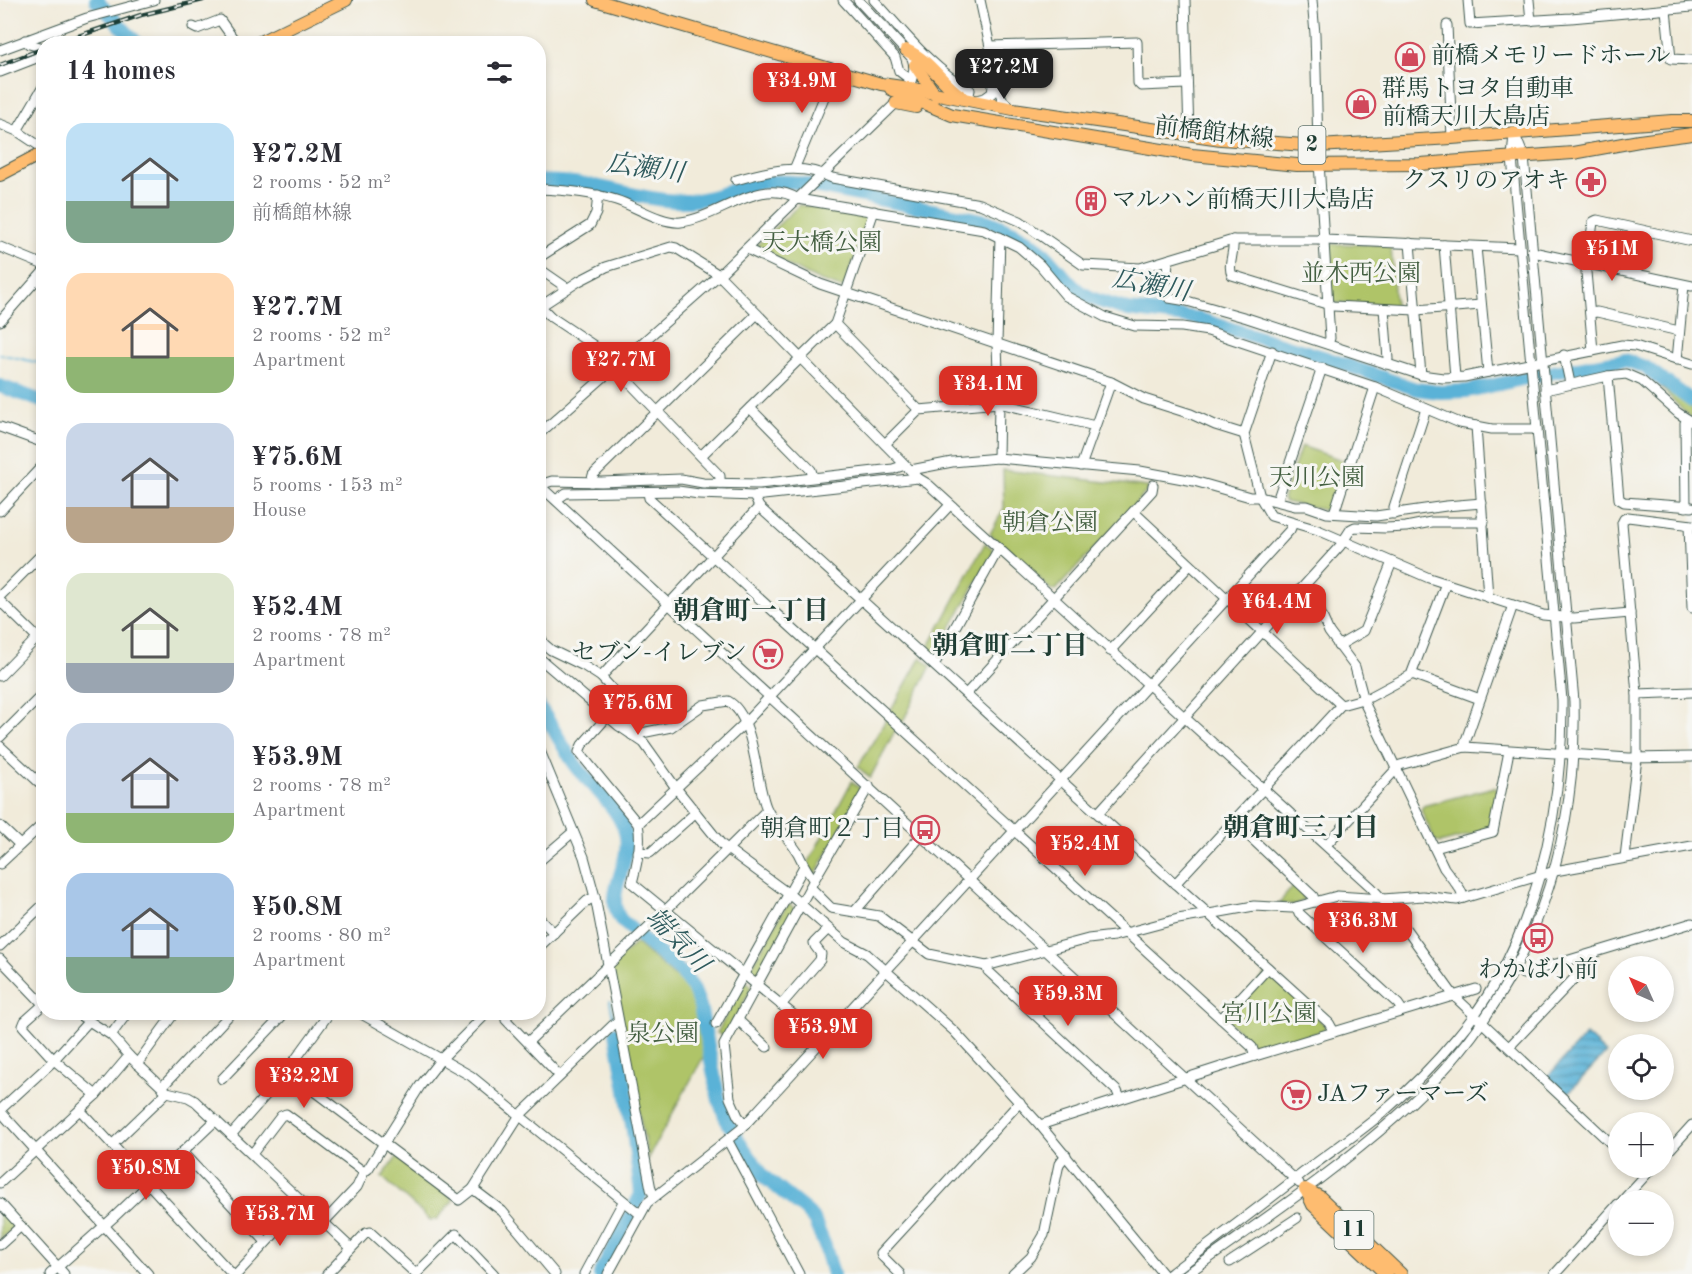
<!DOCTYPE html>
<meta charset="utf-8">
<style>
:root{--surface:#fff;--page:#f7f7f7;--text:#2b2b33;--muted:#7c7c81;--accent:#d93025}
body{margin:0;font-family:"Old Standard TT","Noto Serif JP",serif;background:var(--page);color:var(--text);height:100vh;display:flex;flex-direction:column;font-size:22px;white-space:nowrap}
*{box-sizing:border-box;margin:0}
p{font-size:20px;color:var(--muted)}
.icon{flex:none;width:33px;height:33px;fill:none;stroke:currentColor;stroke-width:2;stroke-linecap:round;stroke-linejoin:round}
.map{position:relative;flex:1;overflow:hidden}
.details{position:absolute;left:36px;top:36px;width:510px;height:984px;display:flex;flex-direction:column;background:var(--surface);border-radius:24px;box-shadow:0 3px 9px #0003}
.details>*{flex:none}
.needle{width:39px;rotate:315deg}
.controls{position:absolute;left:1608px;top:956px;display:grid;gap:12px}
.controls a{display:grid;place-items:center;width:66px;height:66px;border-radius:50%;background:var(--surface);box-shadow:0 3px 9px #0003;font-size:30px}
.price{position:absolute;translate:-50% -51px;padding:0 14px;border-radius:12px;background:var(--accent);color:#fff;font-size:20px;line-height:39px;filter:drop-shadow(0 2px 3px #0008)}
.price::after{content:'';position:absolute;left:50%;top:36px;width:18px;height:14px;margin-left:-9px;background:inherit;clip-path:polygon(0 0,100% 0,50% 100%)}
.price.current{background:#222;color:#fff}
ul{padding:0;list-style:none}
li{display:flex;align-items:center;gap:18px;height:150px;padding:0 30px}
li span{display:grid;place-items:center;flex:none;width:168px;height:120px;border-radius:18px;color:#555}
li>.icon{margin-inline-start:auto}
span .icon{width:72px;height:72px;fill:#fffc;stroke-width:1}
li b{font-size:26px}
h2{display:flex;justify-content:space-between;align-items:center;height:72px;padding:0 30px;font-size:26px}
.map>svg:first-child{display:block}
.green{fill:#afc468;stroke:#67804e;stroke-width:1.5}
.water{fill:url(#water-rules);stroke:#3c7886;stroke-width:1.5}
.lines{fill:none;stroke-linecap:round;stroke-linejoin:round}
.stream{stroke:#5ab2d7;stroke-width:2}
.river{stroke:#5ab2d7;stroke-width:14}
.minor-casing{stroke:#3e574d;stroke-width:11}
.major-casing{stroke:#3e574d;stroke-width:14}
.minor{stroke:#fff;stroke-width:9}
.major{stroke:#febc70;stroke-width:12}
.rail-casing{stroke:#1f3d34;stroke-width:4.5}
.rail{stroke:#f6f6f2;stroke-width:2;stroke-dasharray:7;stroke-linecap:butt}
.labels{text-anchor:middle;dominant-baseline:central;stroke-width:6;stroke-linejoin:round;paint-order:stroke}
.shield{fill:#f6f6f2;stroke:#60746d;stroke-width:1.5}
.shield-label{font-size:22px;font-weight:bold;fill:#1f3d34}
.poi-label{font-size:24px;fill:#1f3d34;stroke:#f6f6f2;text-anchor:start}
.street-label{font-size:24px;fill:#1f3d34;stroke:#f6f6f2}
.park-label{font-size:24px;fill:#435f41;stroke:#f6f6f2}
.water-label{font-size:26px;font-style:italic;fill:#2e5a5d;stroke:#f6f6f2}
.neighbourhood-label{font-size:26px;font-weight:bold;fill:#1f3d34;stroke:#f6f6f2}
</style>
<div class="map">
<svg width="1692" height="1274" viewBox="0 0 1692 1274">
<defs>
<pattern id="water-rules" width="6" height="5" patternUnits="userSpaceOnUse" patternTransform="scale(1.5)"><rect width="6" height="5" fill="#5ab2d7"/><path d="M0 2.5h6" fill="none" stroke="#4a92af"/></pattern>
</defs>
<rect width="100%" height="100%" fill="#f6f6f2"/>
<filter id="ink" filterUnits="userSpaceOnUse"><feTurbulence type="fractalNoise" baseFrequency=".0167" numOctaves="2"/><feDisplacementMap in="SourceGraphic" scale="12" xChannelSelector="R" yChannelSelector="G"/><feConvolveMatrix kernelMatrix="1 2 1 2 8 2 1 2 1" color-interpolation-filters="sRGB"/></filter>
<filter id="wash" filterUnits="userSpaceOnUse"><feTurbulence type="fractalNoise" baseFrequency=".008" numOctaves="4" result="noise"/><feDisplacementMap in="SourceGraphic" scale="24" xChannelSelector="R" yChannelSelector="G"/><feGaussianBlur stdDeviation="1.35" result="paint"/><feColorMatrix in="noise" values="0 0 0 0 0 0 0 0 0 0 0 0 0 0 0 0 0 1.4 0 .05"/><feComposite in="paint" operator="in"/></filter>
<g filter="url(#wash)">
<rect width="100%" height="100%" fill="#f1ebda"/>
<g class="green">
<polygon points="799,205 866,215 869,219 845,285 841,288 820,281 757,250 757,245"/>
<polygon points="1331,244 1391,245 1395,306 1334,303 1331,300 1328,247"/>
<polygon points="1658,384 1692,406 1692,417 1688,416"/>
<polygon points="1301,446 1348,462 1333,509 1329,511 1285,502 1283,499"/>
<polygon points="1003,470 1148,487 1148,490 1056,590 1051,590 990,534 1004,508"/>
<polygon points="985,543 993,549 993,553 935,656 927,650"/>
<polygon points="921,657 931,666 902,723 890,712"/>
<polygon points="887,718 897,727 870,778 858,767"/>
<polygon points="852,781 862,791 815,875 807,865"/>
<polygon points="1494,787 1497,789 1492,826 1488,830 1440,843 1435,841 1421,810 1423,806"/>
<polygon points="1295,884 1304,893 1303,901 1294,905 1279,903"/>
<polygon points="788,903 795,909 759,976 754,977 750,970"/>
<polygon points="636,943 685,985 693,999 705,1054 648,1158 610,967"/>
<polygon points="1266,974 1270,974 1325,1025 1324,1031 1256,1048 1227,1020 1227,1015"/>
<polygon points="747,982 751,985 751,989 725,1037 717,1033 744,983"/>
<polygon points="397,1157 451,1197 453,1201 437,1219 430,1220 382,1177"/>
<polygon points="0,1210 13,1224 12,1229 0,1240"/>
</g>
<polygon class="water" points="1586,1035 1606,1053 1567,1094 1548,1076"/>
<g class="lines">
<g class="stream">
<polyline points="0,354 44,364"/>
<polyline points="610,1001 613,1017"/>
</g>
<g class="river">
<polyline points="96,0 138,44"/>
<path d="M538,181C557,182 576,182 594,186C626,192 656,202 689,201C710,200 728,191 747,186C762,181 778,181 793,182L987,221L1014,232L1029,241L1043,252L1072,285L1080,292L1093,299L1128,310L1195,318L1326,358L1416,389L1440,392L1467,391L1554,372L1625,360L1645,367L1692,401"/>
<polyline points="0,386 44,402"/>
<path d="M538,705C551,723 560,742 572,760C588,785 620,806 626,836C631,867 603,894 621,920L681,972L693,988L700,1006L719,1100L726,1119L738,1140L764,1177L805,1210L814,1220L825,1246L833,1274"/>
<polyline points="600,1274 641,1194 633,1131 616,1033"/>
</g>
</g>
</g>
<g filter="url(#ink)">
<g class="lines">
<g class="minor-casing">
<g id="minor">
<polyline points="843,0 895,57 899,71 911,80"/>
<path d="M874,0C904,32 931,68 970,90L968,99"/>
<polyline points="980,0 1000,93 1003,101 1011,108"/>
<polyline points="1185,0 1189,134"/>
<polyline points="1312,0 1315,34 1318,146 1330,338 1328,344"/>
<polyline points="1468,0 1470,24 1571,18 1692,7"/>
<polyline points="1529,0 1531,21"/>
<polyline points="1666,10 1671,59 1692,60"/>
<polyline points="1447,25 1452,138"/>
<polyline points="193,27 197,29 220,20 237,44"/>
<polyline points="25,40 29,44 44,48"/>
<polyline points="990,46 1137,42 1138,83 1141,86 1186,84"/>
<polyline points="0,50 87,18 154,0"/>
<polyline points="0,72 44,55"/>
<polyline points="976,100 985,98 992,93 994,79"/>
<polyline points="0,124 17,131 44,149"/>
<polyline points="17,131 44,85"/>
<polyline points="795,167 835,71"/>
<path d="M736,180C768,171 800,162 832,178L980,204L1020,221L1083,265L1140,268L1233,240H1324L1520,248"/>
<path d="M538,189C565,190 590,192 616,200C635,206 662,224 681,222C721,217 761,175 798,199L984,230L1019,247L1040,265L1066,296L1105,317L1135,326L1182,327L1208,331L1375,387L1460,423L1492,429H1537"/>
<path d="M1233,240C1235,252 1227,265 1232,275L1333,306L1416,310L1481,305"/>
<polyline points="1410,243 1421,375"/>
<polyline points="1444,245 1455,377"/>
<polyline points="0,247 44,265"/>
<polyline points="1476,247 1488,372"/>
<polyline points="748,248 751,251 820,284 1111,382 1144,399 1191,414 1215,425 1244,434"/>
<polyline points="1533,252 1692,286"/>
<polyline points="538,258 590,225 596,213 598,195"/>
<polyline points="1168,260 1166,293 1169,298 1187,301 1247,318 1421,375 1443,378 1464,377 1622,345 1635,346 1692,364"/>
<polyline points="538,268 567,288"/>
<polyline points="540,306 551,317 593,345 720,476 720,483"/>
<polyline points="538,308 579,281 606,267 671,247 676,248 719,275 918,478 928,484 1371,887 1393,911 1454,996 1618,1150"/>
<polyline points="1384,309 1388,359 1386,364"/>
<polyline points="1590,313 1597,312 1679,331"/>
<polyline points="0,321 44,271"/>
<polyline points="835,324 919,410"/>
<polyline points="1272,351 1244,434 1260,497 1271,516 1318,530 1429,578 1543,615 1574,618 1630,613"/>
<polyline points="1593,351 1586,272 1593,222 1597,220 1692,241"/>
<polyline points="1564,355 1570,383"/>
<polyline points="1677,360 1684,285"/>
<polyline points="1608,376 1619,499 1624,502 1692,507"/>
<polyline points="1545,390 1608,376 1626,374 1642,381 1678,413 1692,422"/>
<polyline points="750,408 811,470 813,477"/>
<polyline points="1476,426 1488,597"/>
<polyline points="0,427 44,443"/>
<path d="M538,435L719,275L896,103C908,90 918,75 912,58L858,0"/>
<polyline points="885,444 919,410 999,403 1095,426"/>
<polyline points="701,456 835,324 874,211"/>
<polyline points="998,458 999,403 997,343 1000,237"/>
<polyline points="1081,466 1111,382"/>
<polyline points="911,470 952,462 998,458 1140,471 1194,481 1250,497 1260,497 1295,506 1307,506 1327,513 1376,516 1446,506 1482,503"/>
<polyline points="591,482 593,475 757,314"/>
<polyline points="538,484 1299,1183"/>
<polyline points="542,487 546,483 552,481 601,482 681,479 703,483 759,484 893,469 905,465"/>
<polyline points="648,492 649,498 1252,1047 1255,1056"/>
<polyline points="754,496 759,507 1329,1023 1334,1032"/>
<polyline points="556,500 566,493 678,491 699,494 754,496 918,478"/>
<polyline points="1277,501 1322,368"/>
<polyline points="1686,507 1685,423 1687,419"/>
<polyline points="0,511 44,464"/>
<polyline points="1134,512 1341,705 1370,697 1411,675 1446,583"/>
<polyline points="1334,513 1375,387"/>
<polyline points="1394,514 1394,507 1426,409"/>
<polyline points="1689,525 1692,608"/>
<polyline points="1299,590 1317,605 1329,632 1355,667 1365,704 1444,868 1460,889 1464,898"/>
<polyline points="0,596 44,552"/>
<polyline points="0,601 44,644"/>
<polyline points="538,632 544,644 551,650 584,666 601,677 613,690 622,716 633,728 632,735"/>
<polyline points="1338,646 1364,631 1392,562"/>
<polyline points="1110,651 1190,565"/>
<polyline points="538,657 619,726 644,743 676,788 722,845 790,895 844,942 867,954 954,1031 1040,1125 1163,1274"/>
<polyline points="934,665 999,548"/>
<polyline points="1412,674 1480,699"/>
<polyline points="0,676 44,631"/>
<polyline points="601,677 759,507"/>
<polyline points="967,693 1152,491 1153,485"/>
<polyline points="1637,694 1692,692"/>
<path d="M607,717L582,745L579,752L638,824C642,843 637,864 632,883L823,1039"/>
<path d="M632,735L671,727L703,705L728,701C755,716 755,780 766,807C773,824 788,837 798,853C803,863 806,871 814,880"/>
<polyline points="0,737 44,693"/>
<polyline points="0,746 44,787"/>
<polyline points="538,746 584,857 595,897 651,1189 654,1196"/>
<polyline points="1465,747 1465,743 1513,605"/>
<polyline points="1099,812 1340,546 1351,529 1355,527 1385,528 1406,527 1431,522 1484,522"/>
<polyline points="1233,821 1313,896 1315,902"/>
<polyline points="638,824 744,724 950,505"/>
<polyline points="0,826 20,845"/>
<polyline points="1326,845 1400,765 1458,749 1465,747 1629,758 1692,757"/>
<polyline points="1435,848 1493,832 1509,751"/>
<polyline points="638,852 650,853 695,813"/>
<polyline points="1625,857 1637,758 1637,694 1622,523 1624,519 1628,517 1692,525"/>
<polyline points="538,862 573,832"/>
<polyline points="0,864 44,823"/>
<polyline points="1175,884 1341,705"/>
<polyline points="811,888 831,908 879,916 929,954 986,966 1088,939 1114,936 1178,919 1209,914 1254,906 1292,908 1337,896 1383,899 1423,896 1457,900 1555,871 1692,846"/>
<polyline points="1297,907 1299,913 1398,1004 1402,1010"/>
<polyline points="855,911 921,836"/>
<polyline points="538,917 554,933"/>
<polyline points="0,946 44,904"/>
<polyline points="538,948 587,901 595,897"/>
<polyline points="0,959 43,1004"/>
<polyline points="986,966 988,971 1117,1091 1120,1098"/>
<polyline points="1523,974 1692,923"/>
<polyline points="44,1004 25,1021 23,1026 54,1060 96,1095"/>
<polyline points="781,1005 820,960 821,954 815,946 814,943 828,929"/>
<polyline points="80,1012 81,1016 111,1035 129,1056 167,1092 188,1097 195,1101 351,1248"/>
<polyline points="358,1012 471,1076 640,1214"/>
<polyline points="509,1012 506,1020 560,1076"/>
<polyline points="1221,1019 1268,968"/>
<polyline points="738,1020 767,1047"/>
<polyline points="716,1024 803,868"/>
<polyline points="111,1035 128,1012"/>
<polyline points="528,1042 665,911 767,810"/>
<polyline points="1509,1047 1586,966 1595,953"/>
<polyline points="137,1064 175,1012"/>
<polyline points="287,1071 459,1200 473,1189 520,1115 613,1025 618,1023"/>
<polyline points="222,1079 286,1012"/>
<polyline points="163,1086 232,1012"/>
<polyline points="0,1110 49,1065 89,1021"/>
<polyline points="80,1110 232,1274"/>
<polyline points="0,1111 148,1274"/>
<polyline points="745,1125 738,1116 730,1098 724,1045 814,880 869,786"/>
<polyline points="1040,1125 1255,1056 1476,989"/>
<polyline points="231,1135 287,1071 330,1012"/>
<polyline points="728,1141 799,1274"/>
<polyline points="113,1144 167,1092"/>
<polyline points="182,1152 266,1242"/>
<polyline points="252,1154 281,1116 286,1114 364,1172"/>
<polyline points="1664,1156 1692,1125"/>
<polyline points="0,1183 96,1095 129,1056"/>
<polyline points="473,1189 502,1211 555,1274"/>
<polyline points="1623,1200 1653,1167"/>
<polyline points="0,1203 64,1274"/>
<polyline points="324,1222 357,1187 364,1172 368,1169 420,1086 441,1059 483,1017 482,1012"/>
<polyline points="0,1245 21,1226"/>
<polyline points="1230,1262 1297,1218"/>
<polyline points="50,1274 113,1218 216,1120"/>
<polyline points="237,1274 303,1203"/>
<polyline points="327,1274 366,1233 370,1232 416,1274"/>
<polyline points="416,1274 456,1234 494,1274"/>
<polyline points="584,1274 623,1202"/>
<polyline points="608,1274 647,1203 741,1129 1290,530 1293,523"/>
<polyline points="900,1274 882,1256 881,1253 1020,1102"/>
<polyline points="1013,1274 1031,1257 1044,1235 1059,1164 1066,1155"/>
<path d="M1170,1274C1215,1240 1260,1207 1304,1172C1329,1153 1356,1135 1380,1115C1408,1091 1434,1065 1457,1037C1534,947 1563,816 1562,700L1512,158L1514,133"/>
<path d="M1187,1274C1258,1223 1332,1174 1397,1116C1521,1008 1578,863 1574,701L1524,157L1515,135"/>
<polyline points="1555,1274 1618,1204"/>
</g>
</g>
<g class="major-casing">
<g id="major">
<polyline points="595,0 881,84 909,88 1013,109 1221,139 1318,146 1452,138 1672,121 1692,121"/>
<polyline points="256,44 346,0"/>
<path d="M906,50C931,61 940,82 962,97"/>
<polyline points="915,65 936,96"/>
<polyline points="891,89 952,115 1192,155 1297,165 1420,164 1573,153 1639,141 1692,134"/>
<polyline points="896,103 916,107"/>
<polyline points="0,175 44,152"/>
<polyline points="1305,1189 1320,1197 1401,1274"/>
<polyline points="1306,1190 1313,1205 1386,1274"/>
</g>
</g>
<use href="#minor" class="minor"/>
<use href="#major" class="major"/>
<g class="rail-casing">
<g id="rail">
<polyline points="55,44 141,15 203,0"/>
<polyline points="0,65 44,48"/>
</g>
</g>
<use href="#rail" class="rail"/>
</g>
</g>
<defs>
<g id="shop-ring" transform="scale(1.5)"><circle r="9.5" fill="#f6f6f2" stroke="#d1495b" stroke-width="1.5"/><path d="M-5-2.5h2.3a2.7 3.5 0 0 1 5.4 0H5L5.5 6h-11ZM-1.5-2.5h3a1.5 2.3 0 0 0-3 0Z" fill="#d1495b"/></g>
<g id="pharmacy-ring" transform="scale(1.5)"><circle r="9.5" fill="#f6f6f2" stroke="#d1495b" stroke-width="1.5"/><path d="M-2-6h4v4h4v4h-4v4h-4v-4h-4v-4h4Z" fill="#d1495b"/></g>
<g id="building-ring" transform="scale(1.5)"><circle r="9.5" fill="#f6f6f2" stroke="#d1495b" stroke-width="1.5"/><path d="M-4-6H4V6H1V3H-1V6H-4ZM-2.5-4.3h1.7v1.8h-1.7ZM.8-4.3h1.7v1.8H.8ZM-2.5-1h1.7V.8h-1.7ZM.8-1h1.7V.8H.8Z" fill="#d1495b"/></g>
<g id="supermarket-ring" transform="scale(1.5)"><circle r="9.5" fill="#f6f6f2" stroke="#d1495b" stroke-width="1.5"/><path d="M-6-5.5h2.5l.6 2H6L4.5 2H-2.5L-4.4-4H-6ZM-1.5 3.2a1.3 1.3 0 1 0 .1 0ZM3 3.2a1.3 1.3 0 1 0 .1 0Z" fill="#d1495b"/></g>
<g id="bus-ring" transform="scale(1.5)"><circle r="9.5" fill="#f6f6f2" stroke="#d1495b" stroke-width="1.5"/><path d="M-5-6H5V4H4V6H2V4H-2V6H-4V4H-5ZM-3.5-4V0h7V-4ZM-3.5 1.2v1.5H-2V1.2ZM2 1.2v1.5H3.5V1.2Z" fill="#d1495b"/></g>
</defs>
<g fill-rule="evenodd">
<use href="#shop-ring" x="1410" y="57"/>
<use href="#shop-ring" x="1361" y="104"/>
<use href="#pharmacy-ring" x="1591" y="182"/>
<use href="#building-ring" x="1091" y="201"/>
<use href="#supermarket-ring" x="768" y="654"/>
<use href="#bus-ring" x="925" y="830"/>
<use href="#bus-ring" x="1538" y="938"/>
<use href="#supermarket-ring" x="1296" y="1095"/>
</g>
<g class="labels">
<g class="shield">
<rect x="1298.5" y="126" width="27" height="38" rx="4.5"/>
<rect x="1334.5" y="1211" width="39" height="38" rx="4.5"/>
</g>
<g class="shield-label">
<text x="1312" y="145">2</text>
<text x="1354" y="1230">11</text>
</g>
<g class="poi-label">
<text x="1431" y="57">前橋メモリードホール</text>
<text x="1382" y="90">群馬トヨタ自動車<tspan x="1382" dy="28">前橋天川大島店</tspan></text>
<text x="1570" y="182" text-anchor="end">クスリのアオキ</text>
<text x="1112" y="201">マルハン前橋天川大島店</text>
<text x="747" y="654" text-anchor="end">セブン-イレブン</text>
<text x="904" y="830" text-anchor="end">朝倉町２丁目</text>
<text x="1538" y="971" text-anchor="middle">わかば小前</text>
<text x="1317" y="1095">JAファーマーズ</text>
</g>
<g class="street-label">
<text transform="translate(1214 134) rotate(7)">前橋館林線</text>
</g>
<g class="park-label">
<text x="822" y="244">天大橋公園</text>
<text x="1361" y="275">並木西公園</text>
<text x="1317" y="479">天川公園</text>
<text x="1050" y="524">朝倉公園</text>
<text x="1269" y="1015">宮川公園</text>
<text x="663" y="1035">泉公園</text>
</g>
<g class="water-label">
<text transform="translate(645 169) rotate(8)">広瀬川</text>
<text transform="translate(1151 286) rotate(11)">広瀬川</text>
<text transform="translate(677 941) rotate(46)">端気川</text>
</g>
<g class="neighbourhood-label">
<text x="751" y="612">朝倉町一丁目</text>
<text x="1010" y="647">朝倉町二丁目</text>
<text x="1301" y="829">朝倉町三丁目</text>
</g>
</g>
</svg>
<div class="controls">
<a><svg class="needle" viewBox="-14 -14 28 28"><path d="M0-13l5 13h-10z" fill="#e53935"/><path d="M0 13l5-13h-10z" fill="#7c7c81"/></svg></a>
<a><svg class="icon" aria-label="locate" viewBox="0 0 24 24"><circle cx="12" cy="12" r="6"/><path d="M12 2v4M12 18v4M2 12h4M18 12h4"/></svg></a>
<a>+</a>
<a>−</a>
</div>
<b class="price current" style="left:1004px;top:100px">¥27.2M</b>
<b class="price" style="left:802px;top:114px">¥34.9M</b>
<b class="price" style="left:1612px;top:282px">¥51M</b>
<b class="price" style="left:621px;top:393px">¥27.7M</b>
<b class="price" style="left:988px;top:417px">¥34.1M</b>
<b class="price" style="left:1277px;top:635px">¥64.4M</b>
<b class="price" style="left:638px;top:736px">¥75.6M</b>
<b class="price" style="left:1085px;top:877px">¥52.4M</b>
<b class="price" style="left:1363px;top:954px">¥36.3M</b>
<b class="price" style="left:1068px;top:1027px">¥59.3M</b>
<b class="price" style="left:823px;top:1060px">¥53.9M</b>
<b class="price" style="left:304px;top:1109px">¥32.2M</b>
<b class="price" style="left:146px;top:1201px">¥50.8M</b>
<b class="price" style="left:280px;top:1247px">¥53.7M</b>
<section class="details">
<h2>14 homes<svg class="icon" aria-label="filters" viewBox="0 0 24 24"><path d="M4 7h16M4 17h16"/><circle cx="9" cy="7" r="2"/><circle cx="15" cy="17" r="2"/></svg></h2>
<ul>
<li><span style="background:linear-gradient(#bfe0f5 65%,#7fa58c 0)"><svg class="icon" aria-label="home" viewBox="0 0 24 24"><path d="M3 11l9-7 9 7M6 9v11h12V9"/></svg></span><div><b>¥27.2M</b><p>2 rooms · 52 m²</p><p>前橋館林線</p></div></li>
<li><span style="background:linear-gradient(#ffd9b3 70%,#8fb573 0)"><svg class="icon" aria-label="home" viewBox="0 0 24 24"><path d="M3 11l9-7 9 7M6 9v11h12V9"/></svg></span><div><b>¥27.7M</b><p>2 rooms · 52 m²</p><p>Apartment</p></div></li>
<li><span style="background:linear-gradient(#c9d6e8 70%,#b9a48a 0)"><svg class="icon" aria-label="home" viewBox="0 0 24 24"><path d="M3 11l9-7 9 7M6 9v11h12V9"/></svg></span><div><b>¥75.6M</b><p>5 rooms · 153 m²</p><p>House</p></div></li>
<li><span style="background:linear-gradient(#dfe7d0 75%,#9aa5b1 0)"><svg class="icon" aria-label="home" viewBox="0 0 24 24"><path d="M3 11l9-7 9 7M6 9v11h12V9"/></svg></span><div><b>¥52.4M</b><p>2 rooms · 78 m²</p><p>Apartment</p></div></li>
<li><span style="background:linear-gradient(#c9d6e8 75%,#8fb573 0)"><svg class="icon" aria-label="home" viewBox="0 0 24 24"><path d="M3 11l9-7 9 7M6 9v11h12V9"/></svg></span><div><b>¥53.9M</b><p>2 rooms · 78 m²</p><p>Apartment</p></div></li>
<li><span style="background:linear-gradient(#a9c7e8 70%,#7fa58c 0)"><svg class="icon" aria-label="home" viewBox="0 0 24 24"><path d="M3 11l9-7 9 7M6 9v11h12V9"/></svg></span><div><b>¥50.8M</b><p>2 rooms · 80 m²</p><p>Apartment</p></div></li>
</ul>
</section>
</div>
